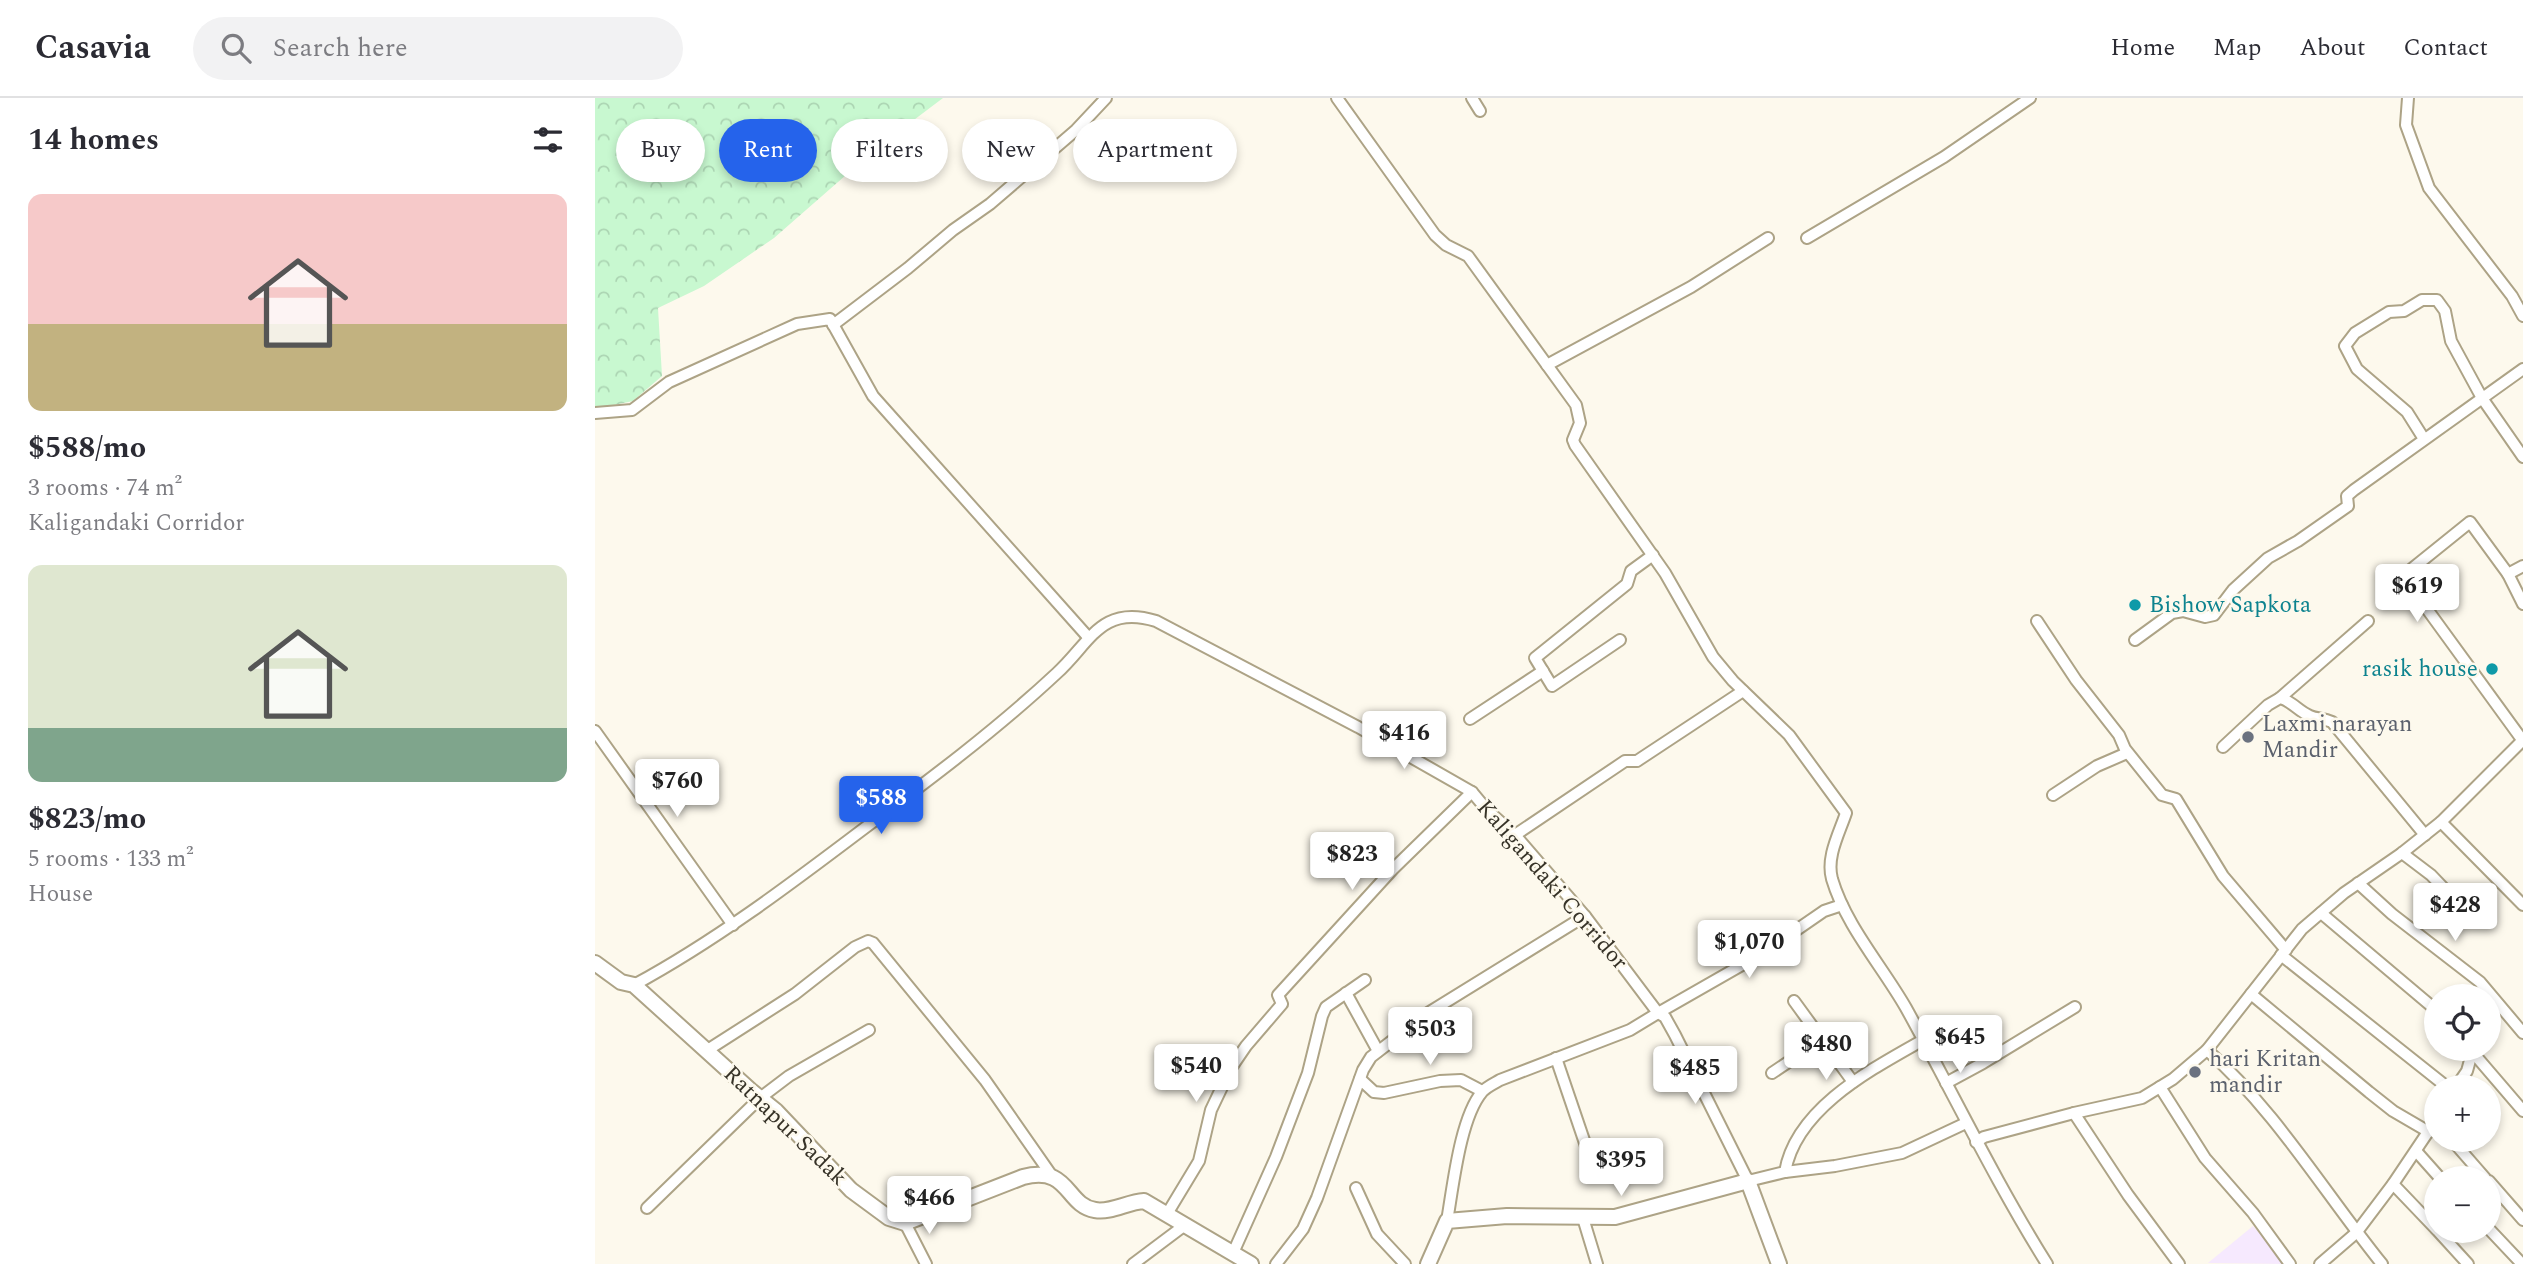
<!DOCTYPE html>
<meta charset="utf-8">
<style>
:root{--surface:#fff;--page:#f2f2f3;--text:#2b2b33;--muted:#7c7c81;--line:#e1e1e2;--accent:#2563eb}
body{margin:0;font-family:Spectral,serif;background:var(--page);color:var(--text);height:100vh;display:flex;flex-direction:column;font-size:26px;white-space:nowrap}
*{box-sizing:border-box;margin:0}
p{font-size:23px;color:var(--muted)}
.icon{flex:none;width:38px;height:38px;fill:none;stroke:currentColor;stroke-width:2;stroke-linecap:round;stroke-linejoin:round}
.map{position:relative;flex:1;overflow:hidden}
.side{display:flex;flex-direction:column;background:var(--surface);width:595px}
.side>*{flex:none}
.hud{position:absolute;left:21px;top:21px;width:665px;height:63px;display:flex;gap:14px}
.tools{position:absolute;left:1829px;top:886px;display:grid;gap:14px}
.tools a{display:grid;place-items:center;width:77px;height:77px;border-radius:50%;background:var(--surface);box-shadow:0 4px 10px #0003;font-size:35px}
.price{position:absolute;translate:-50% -60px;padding:0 16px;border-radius:7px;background:#fff;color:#222;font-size:23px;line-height:46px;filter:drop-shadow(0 2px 4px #0008)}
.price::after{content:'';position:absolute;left:50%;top:42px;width:21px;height:16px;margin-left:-10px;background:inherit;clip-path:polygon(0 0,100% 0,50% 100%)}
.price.on{background:var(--accent);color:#fff}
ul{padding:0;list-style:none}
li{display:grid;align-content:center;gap:14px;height:371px;padding:0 28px}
li span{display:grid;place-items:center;height:217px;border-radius:14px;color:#555}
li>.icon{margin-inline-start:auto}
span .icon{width:126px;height:126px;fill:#fffc;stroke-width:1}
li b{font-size:30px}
h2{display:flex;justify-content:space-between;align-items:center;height:84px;padding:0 28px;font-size:30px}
.pill{padding:0 24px;border-radius:32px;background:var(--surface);box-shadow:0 4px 10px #0003;font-size:24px;line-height:63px}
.pill.on{background:var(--accent);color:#fff}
header{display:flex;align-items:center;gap:42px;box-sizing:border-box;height:98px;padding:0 35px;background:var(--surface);border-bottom:2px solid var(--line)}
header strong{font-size:33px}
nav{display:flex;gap:38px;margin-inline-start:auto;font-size:24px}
.search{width:490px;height:63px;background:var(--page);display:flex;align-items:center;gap:18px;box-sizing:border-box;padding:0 24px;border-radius:38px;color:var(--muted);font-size:26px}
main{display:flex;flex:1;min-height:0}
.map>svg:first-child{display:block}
.education{fill:#f6e9fe}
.forest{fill:url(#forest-crowns)}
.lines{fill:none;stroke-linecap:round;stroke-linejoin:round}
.minor-casing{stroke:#ada386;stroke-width:14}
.major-casing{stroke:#ada386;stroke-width:18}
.minor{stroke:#fff;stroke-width:10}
.major{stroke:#fff;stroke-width:14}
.culture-dot{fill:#0f9aa8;stroke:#fdf9ed;stroke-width:2.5}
.worship-dot{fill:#6b7280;stroke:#fdf9ed;stroke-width:2.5}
.labels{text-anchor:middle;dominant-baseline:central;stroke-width:5;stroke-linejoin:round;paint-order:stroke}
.culture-label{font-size:23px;fill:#0d838f;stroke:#fdf9ed;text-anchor:start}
.worship-label{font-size:23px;fill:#5b616d;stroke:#fdf9ed;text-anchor:start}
.street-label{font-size:23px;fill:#373328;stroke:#fdf9ed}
</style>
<header>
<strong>Casavia</strong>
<div class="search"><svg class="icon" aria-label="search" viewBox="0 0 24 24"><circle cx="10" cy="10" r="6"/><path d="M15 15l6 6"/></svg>Search here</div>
<nav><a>Home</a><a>Map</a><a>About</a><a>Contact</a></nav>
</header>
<main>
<section class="side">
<h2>14 homes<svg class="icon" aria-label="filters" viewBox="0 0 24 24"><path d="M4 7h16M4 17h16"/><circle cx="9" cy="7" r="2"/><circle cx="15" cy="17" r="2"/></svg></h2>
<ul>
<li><span style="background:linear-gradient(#f6c9c9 60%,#c2b280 0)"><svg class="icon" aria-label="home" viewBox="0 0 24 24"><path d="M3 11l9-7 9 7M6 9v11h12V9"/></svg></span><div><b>$588/mo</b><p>3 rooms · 74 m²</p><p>Kaligandaki Corridor</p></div></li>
<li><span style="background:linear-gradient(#dfe7d0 75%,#7fa58c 0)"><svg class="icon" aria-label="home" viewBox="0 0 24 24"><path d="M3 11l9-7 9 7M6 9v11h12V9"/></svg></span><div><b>$823/mo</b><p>5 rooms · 133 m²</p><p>House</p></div></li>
</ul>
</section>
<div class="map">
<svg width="1928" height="1166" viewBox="0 0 1928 1166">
<defs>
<pattern id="forest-crowns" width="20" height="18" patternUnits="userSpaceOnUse" patternTransform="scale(1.75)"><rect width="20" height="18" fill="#c8f8d0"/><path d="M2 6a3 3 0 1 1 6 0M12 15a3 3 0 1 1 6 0" fill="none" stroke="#acd5b3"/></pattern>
</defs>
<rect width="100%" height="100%" fill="#fdf9ed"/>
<polygon class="education" points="1658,1128 1691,1166 1613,1165"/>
<polygon class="forest" points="0,0 348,0 283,49 179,140 109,188 63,210 67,278 38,303 0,311"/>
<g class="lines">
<g class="minor-casing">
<g id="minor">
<path d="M742,0L840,137L851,147L873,158L981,307L985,325L978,342L980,347L1070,475L1118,559L1138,583L1194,637L1251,715C1244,736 1231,759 1237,781C1251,828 1287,868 1311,910C1358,995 1400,1083 1452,1166"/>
<polyline points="877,0 885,13"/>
<polyline points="1813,0 1811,27 1834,90 1917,198 1928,218"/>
<polyline points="1212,140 1349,59 1435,0"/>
<polyline points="238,227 313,170 358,132 395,106 481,32 511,0"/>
<polyline points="952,267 1096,189 1173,140"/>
<polyline points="0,315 37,312 74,284 202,226 235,221 278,298 493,539"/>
<polyline points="1829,341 1812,314 1762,271 1750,248 1760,235 1794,214 1809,213 1827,202 1842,202 1850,213 1856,243 1887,300 1928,359"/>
<polyline points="1928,468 1913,476 1875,424 1808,478 1928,643"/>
<polyline points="1913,476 1928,506"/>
<polyline points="1442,523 1481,582 1524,637 1530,651 1567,697 1581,701 1628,778 1691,852"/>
<polyline points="1025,542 957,588 940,560 1032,486 1036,473 1058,457"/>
<polyline points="1540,542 1577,515 1588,513 1610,519 1619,517 1638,492 1673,460 1703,443 1753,408 1752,398 1759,392 1928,271"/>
<polyline points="1685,600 1773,523"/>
<polyline points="875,621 948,573"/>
<polyline points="0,633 138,827"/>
<path d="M1628,649L1673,607L1685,600C1697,603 1703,613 1715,618C1722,621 1728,620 1737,624L1830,737"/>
<polyline points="1458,697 1502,668 1532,655"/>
<polyline points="1846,724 1928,807"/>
<polyline points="920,737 1030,663 1042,663 1048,659 1148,593"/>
<polyline points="1807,755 1836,777 1859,801 1892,818"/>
<polyline points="1763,785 1797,816 1885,884 1928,935"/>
<polyline points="1726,815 1841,912"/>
<polyline points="1686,857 1852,989"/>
<path d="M39,887C120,843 193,788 267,732C334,682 401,632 462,575C495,545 506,506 561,523L763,629L877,694L892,712L920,737L990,818L1063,915L1168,855L1229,813L1247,807"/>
<polyline points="751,895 783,953"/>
<polyline points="1656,896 1774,994 1798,1013 1834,1034"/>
<polyline points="1199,903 1258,984"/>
<polyline points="1874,950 1928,1013"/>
<path d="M1612,952C1681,1013 1729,1094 1787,1166"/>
<polyline points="111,953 200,896 260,849 273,843 278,845 390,982 457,1078"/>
<polyline points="961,960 993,1054"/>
<polyline points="1177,975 1226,942"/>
<polyline points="765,981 779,994 789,995 845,983 866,982 887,993"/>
<polyline points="1351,985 1388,965 1480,909"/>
<polyline points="1565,989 1610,1060 1658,1115 1695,1166"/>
<polyline points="1861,989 1872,973 1877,955"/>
<polyline points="1479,1015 1533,1097 1584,1166"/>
<polyline points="1856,1041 1890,1080"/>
<polyline points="1381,1044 1389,1039 1479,1015 1547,1000 1578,981 1612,952 1707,831 1749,795 1807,755 1846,724 1928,642"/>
<polyline points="1821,1053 1845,1080"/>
<path d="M1190,1074C1201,1010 1277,971 1328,942"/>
<polyline points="1894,1083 1928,1122"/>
<polyline points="1798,1086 1841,1131"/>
<polyline points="761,1090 782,1136 810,1166"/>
<polyline points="52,1110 165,1000 194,978 274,932"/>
<polyline points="572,1116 604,1063 616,1012 636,970 651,948 687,906 683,897 798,771 877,694"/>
<polyline points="988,1120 1002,1166"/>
<path d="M852,1123C858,1089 865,1020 887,994C891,989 900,985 905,982L1035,932L1063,915L1070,919L1080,937L1153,1083L1190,1074L1240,1068L1307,1055L1371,1025"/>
<polyline points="310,1125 331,1166"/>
<polyline points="1894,1131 1927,1166"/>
<polyline points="1842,1132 1873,1166"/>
<polyline points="638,1155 681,1059 713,975 727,918 731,909 770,882"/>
<polyline points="538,1166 590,1127"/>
<polyline points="681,1166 708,1131 722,1100 768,972 776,959 833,915 990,818"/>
<polyline points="1725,1166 1761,1135 1798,1086 1841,1022"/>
</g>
</g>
<g class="major-casing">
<g id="major">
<path d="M0,865L26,884L39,887L155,992L181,1013L256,1092L294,1120L310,1125L428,1079C475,1067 470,1107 500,1112C516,1115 532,1104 549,1103L656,1166"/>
<polyline points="833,1166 852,1123 912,1118 1020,1119 1153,1083 1184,1166"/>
</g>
</g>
<use href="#minor" class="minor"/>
<use href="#major" class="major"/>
</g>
<g class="culture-dot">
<circle cx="1540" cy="507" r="7"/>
<circle cx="1897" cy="571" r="7"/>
</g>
<g class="worship-dot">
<circle cx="1653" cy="639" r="7"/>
<circle cx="1600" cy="974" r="7"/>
</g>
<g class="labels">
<g class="culture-label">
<text x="1554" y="507">Bishow Sapkota</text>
<text x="1883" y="571" text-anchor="end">rasik house</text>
</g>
<g class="worship-label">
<text x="1667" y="626">Laxmi narayan<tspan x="1667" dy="26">Mandir</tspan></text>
<text x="1614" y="961">hari Kritan<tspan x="1614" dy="26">mandir</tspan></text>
</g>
<g class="street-label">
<text transform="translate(957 787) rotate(49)">Kaligandaki Corridor</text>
<text transform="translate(190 1028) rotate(44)">Ratnapur Sadak</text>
</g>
</g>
</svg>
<div class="tools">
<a><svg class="icon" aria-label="locate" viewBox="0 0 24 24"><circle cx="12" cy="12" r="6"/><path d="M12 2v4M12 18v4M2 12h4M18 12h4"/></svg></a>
<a>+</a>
<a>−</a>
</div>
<b class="price" style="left:1822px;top:526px">$619</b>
<b class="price" style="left:809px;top:673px">$416</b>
<b class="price" style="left:82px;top:721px">$760</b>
<b class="price on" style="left:286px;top:738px">$588</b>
<b class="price" style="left:757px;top:794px">$823</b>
<b class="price" style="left:1860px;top:845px">$428</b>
<b class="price" style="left:1154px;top:882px">$1,070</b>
<b class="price" style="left:835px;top:969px">$503</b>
<b class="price" style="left:1365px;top:977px">$645</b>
<b class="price" style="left:1231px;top:984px">$480</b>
<b class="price" style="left:601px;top:1006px">$540</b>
<b class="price" style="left:1100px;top:1008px">$485</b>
<b class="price" style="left:1026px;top:1100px">$395</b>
<b class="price" style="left:334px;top:1138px">$466</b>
<div class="hud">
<a class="pill">Buy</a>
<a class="pill on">Rent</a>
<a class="pill">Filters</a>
<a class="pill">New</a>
<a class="pill">Apartment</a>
</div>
</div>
</main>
